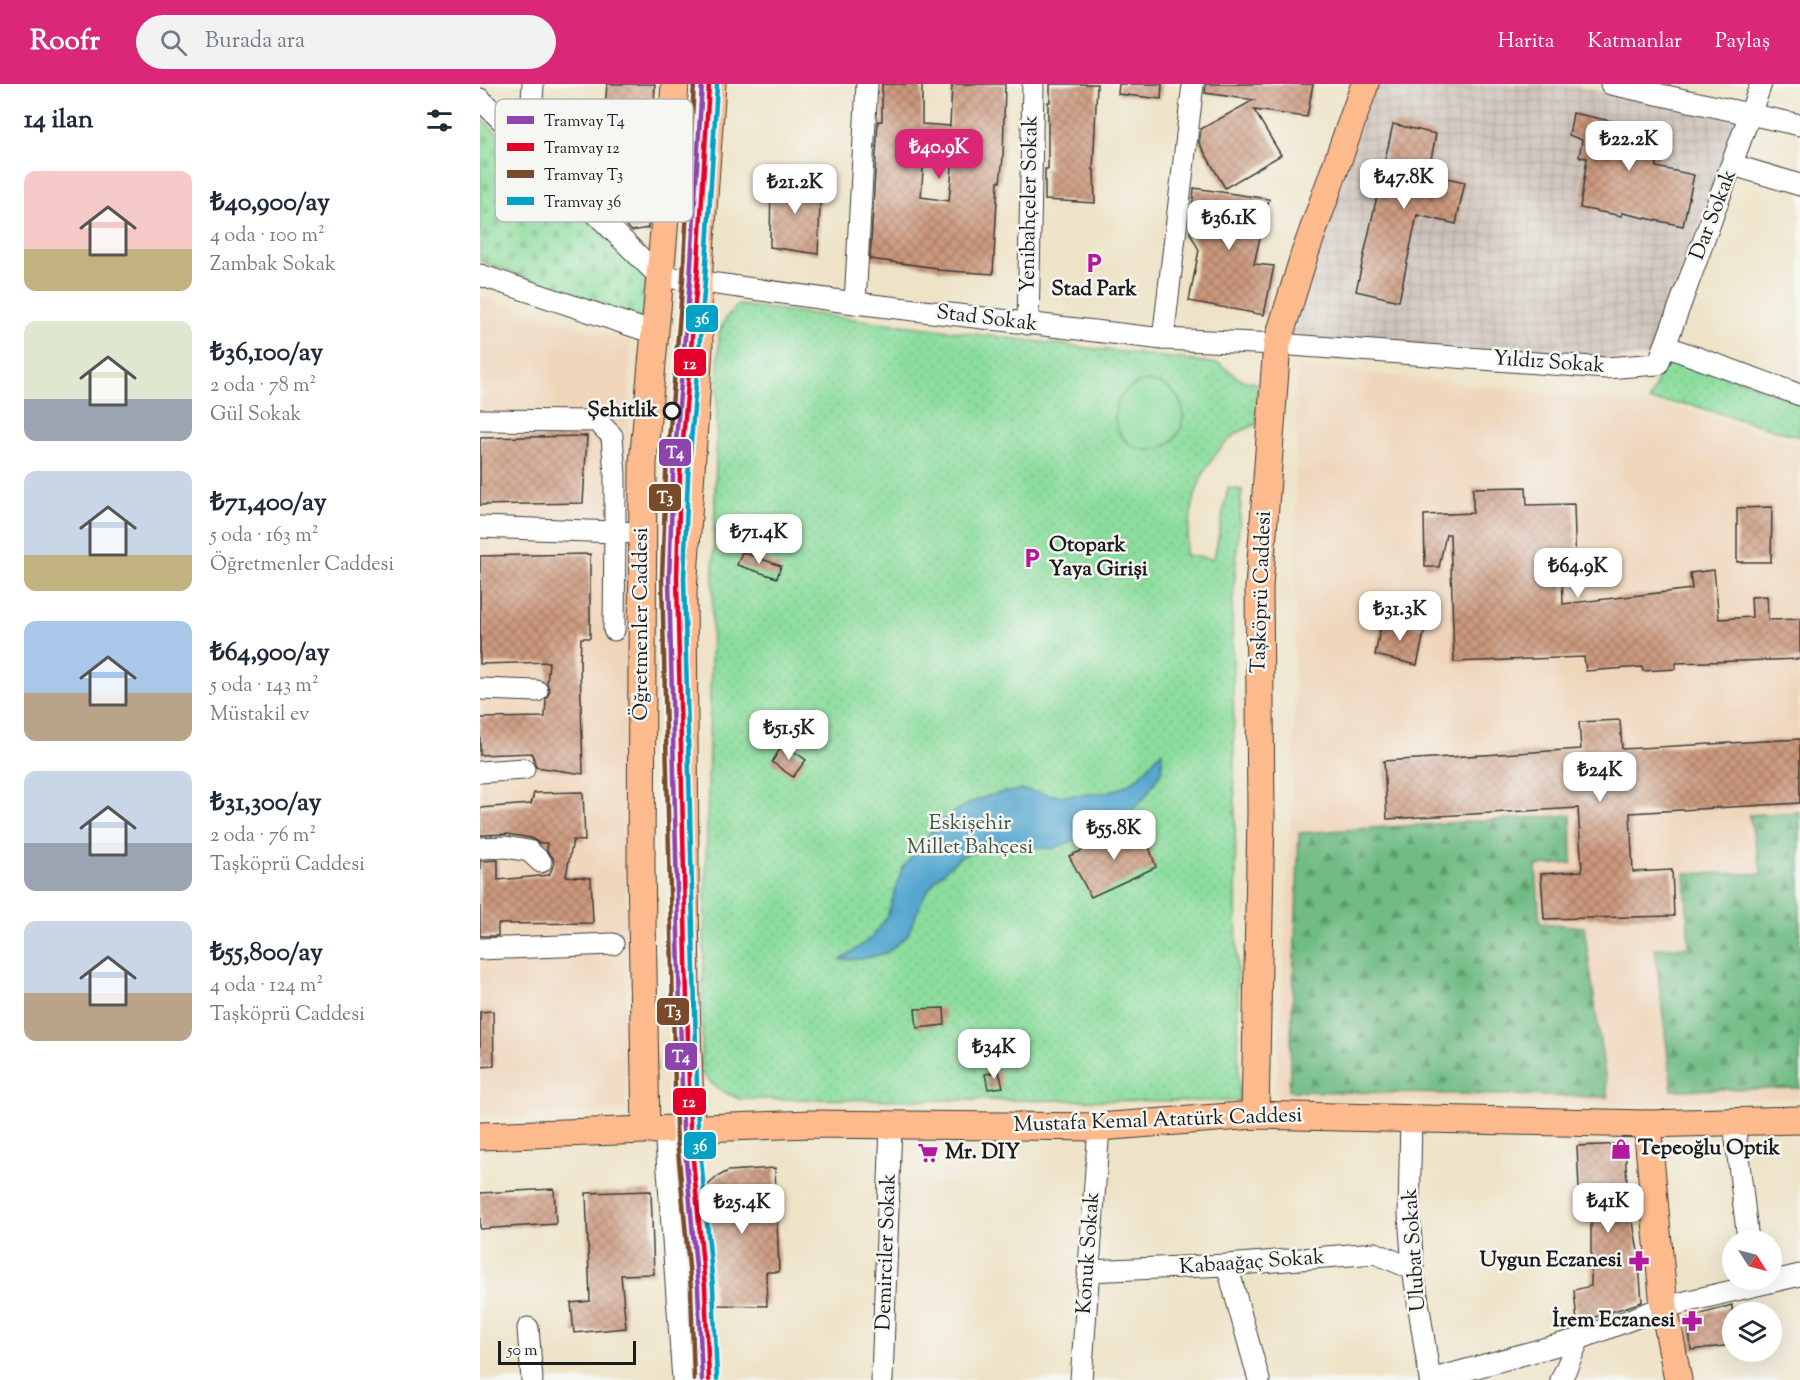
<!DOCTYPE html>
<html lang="tr">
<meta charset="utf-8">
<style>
:root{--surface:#fff;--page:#f2f2f3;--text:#1f2937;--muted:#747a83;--accent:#db2777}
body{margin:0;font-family:"Sorts Mill Goudy",serif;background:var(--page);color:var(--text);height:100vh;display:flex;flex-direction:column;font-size:22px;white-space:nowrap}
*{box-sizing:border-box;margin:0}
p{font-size:20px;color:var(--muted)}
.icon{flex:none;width:33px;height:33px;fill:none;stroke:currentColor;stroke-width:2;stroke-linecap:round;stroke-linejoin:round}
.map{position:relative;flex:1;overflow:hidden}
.side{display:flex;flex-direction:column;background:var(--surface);width:480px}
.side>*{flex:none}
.needle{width:39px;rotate:126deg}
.tools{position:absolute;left:1242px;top:1146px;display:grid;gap:12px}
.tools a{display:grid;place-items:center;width:60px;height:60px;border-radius:50%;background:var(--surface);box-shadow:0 6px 24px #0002;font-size:30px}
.scale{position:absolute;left:18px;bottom:15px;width:138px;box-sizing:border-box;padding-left:6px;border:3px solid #1c1c1c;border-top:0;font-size:16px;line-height:21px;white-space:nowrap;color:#1c1c1c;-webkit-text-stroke:4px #f6f6f2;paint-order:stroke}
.price{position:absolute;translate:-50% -51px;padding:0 14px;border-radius:12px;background:#fff;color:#222;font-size:20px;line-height:39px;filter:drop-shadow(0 2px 3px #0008)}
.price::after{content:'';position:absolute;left:50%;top:36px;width:18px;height:14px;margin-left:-9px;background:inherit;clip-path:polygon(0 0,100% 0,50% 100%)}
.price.selected{background:var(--accent);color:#fff}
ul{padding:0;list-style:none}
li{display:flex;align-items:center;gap:18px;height:150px;padding:0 24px}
li span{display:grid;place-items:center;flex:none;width:168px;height:120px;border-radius:12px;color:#555}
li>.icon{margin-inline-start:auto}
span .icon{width:72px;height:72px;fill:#fffc;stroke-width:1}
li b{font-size:26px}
h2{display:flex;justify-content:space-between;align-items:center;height:72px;padding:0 24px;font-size:26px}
header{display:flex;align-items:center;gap:36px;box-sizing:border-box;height:84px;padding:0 30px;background:var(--accent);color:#fff}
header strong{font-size:28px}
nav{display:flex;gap:33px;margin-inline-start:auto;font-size:21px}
.search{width:420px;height:54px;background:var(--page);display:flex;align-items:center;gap:15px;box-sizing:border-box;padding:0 21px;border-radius:33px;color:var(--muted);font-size:22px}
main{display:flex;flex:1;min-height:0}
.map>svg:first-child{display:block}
.built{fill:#efd6bb}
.industrial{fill:url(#industrial-grid)}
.forest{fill:url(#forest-firs);stroke:#466c50;stroke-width:1.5}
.cemetery{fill:url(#cemetery-stones);stroke:#547c5c;stroke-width:1.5}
.park{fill:url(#park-dots);stroke:#547c5c;stroke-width:1.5}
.garden{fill:#8bdd9d;stroke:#547c5c;stroke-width:1.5}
.water{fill:#55a7d0;stroke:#386276;stroke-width:1.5}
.building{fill:url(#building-cross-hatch);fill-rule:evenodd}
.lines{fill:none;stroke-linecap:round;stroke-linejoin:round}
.minor-casing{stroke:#3c3a36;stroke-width:23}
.major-casing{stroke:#3c3a36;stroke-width:29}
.minor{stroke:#fff;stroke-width:21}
.major{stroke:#fcba8d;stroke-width:27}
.tram-1-casing{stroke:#f6f6f2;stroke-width:9}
.tram-2-casing{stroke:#f6f6f2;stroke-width:9}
.tram-3-casing{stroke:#f6f6f2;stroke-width:9}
.tram-4-casing{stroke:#f6f6f2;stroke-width:9}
.tram-1{stroke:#8e44ad;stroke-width:4.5}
.tram-2{stroke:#e4002b;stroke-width:4.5}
.tram-3{stroke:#7a4b2a;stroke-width:4.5}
.tram-4{stroke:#01a2c5;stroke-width:4.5}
.stop-dot{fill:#f6f6f2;stroke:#1c1c1c;stroke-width:3}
.labels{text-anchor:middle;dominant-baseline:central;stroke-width:5;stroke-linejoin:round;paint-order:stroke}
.street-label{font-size:21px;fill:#1c1c1c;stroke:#f6f6f2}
.poi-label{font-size:21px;font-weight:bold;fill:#1c1c1c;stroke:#f6f6f2;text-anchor:start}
.stop-label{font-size:21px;font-weight:bold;fill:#1c1c1c;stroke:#f6f6f2;text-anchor:end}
.park-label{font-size:21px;fill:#3d5643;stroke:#f6f6f2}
.key{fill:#f6f6f2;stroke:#b5b5b2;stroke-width:1.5}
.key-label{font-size:16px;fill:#1c1c1c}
.line-badge{stroke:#f6f6f2;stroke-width:2}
.badge-label{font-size:16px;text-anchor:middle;font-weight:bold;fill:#fff}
</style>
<header>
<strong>Roofr</strong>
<div class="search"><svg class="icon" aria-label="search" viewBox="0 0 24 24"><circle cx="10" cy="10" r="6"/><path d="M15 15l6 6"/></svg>Burada ara</div>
<nav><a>Harita</a><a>Katmanlar</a><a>Paylaş</a></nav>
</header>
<main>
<section class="side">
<h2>14 ilan<svg class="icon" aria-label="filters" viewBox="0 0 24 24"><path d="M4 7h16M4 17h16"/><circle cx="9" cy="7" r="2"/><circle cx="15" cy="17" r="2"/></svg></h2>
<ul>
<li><span style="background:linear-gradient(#f6c9c9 65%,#c2b280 0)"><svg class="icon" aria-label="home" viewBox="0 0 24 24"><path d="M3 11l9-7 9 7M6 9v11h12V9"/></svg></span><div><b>₺40,900/ay</b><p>4 oda · 100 m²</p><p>Zambak Sokak</p></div></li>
<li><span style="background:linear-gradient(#dfe7d0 65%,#9aa5b1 0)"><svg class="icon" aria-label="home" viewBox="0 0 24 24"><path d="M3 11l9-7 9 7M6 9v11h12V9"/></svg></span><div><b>₺36,100/ay</b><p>2 oda · 78 m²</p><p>Gül Sokak</p></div></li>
<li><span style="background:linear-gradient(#c9d6e8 70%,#c2b280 0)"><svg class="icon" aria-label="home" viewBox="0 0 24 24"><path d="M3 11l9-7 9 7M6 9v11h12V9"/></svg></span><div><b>₺71,400/ay</b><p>5 oda · 163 m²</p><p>Öğretmenler Caddesi</p></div></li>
<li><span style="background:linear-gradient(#a9c7e8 60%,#b9a48a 0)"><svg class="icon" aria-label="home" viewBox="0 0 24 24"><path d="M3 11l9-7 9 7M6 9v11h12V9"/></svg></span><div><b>₺64,900/ay</b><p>5 oda · 143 m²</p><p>Müstakil ev</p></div></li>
<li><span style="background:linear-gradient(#c9d6e8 60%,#9aa5b1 0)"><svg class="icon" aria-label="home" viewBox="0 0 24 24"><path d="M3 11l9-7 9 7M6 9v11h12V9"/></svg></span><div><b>₺31,300/ay</b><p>2 oda · 76 m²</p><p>Taşköprü Caddesi</p></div></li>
<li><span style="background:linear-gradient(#c9d6e8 60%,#b9a48a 0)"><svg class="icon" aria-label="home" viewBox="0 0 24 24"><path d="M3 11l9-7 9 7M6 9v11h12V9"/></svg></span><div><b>₺55,800/ay</b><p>4 oda · 124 m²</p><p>Taşköprü Caddesi</p></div></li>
</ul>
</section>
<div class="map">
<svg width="1320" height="1296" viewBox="0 0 1320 1296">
<defs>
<pattern id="industrial-grid" width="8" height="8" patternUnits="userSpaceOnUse" patternTransform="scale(1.5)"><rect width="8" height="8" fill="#cdc2b9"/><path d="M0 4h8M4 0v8" fill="none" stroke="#afa69e"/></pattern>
<pattern id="forest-firs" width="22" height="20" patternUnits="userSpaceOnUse" patternTransform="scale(1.5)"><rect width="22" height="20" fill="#70bc84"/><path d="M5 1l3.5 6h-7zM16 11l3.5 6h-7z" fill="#5b986b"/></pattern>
<pattern id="cemetery-stones" width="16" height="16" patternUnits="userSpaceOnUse" patternTransform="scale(1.5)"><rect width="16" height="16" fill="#8bdd9d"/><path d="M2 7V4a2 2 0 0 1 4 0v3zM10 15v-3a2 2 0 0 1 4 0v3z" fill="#77bd87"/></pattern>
<pattern id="park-dots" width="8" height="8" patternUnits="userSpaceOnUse" patternTransform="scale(1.5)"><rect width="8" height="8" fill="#8bdd9d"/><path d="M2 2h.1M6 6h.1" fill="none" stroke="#77bd87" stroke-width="1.8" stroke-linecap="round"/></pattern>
<pattern id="building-cross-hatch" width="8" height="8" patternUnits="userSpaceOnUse" patternTransform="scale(1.5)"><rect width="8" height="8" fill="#cc987d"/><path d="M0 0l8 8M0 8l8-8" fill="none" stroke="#a57b66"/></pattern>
</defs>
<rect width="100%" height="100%" fill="#f6f6f2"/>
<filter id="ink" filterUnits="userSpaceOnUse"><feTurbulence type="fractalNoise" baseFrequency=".0167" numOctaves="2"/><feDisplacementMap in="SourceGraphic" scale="12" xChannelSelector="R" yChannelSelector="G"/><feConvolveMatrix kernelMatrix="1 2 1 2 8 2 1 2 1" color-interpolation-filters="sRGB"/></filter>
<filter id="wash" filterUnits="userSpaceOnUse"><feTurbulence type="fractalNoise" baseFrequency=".008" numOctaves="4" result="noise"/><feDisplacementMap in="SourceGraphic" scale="24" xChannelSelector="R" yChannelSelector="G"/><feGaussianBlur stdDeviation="1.35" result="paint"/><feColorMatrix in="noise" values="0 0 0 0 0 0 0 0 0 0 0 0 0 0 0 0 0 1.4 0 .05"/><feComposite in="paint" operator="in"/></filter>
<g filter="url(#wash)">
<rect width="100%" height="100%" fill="#eee3c7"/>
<g class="built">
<polygon points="0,213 150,257 145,1027 0,1033"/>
<polygon points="817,281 1203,325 1320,360 1320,1014 1181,1019 796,1016 814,684"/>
</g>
<polygon class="industrial" points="894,0 1087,0 1259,37 1169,272 1123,276 810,253"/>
<g class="forest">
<polygon points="1320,728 1320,1004 1192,1006 1175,864 1209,863 1205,789 1282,790 1269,731"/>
<polygon points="1091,731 1092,779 1056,782 1060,839 1104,843 1128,1013 809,1007 819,749"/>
</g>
<polygon class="cemetery" points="0,33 167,192 164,235 0,177"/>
<g class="park">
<path d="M258,221L740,280L761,296L777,299V340C769,344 758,347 752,353C713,388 712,423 705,471L734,475L748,404L762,406L752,527L759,1017L260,1015C244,1009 231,1001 221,988L239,249L246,234Z"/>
<polygon points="1189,268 1320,319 1320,353 1211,321 1169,317"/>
</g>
<circle class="garden" cx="669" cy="332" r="34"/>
<polygon class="water" points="682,667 682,686 666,712 647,732 629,742 572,765 526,759 507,761 479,774 457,794 444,812 427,852 406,869 382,875 361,876 391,854 407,833 422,785 455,743 477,726 494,717 518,709 543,706 580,712 624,709 641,704 658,694"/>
<g id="blocks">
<g class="building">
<polygon points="127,0 175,0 168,144 152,147 110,106 130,84 123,47"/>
<path d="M402,0H442V40L470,42L472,0H525L523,74L520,98H518L513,190L457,186V184L390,175L398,37H402ZM445,60L474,62L469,117L441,113Z"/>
<polygon points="570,0 617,0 613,86 614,86 615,119 565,116 565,85 568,85 568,18 570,18"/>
<polygon points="639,0 682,0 681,15 638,10"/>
<polygon points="726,0 833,0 827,33 774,26 801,71 745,104 719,59 721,45 774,16 725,9"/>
<polygon points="1093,29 1165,44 1167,40 1184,42 1176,83 1214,91 1203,142 1142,129 1142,132 1100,124 1107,74 1099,73 1102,56 1089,51"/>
<polygon points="913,40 956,50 948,90 985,98 976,140 937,131 919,217 876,207"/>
<polygon points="291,92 341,98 338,170 290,163"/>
<polygon points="714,104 789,115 774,180 794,182 784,231 709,217 719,166 710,149"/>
<polygon points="107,352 103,419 0,421 0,354"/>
<polygon points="1046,403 1047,421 1094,420 1096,486 1082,486 1083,520 1212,505 1210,489 1234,486 1239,535 1272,533 1271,513 1287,512 1288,536 1320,535 1320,575 1196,579 1196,585 1163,587 1162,583 1106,587 1104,573 974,578 970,450 966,450 959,483 945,483 944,431 993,429 993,404"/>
<polygon points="1292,423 1291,478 1257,478 1257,424"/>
<polygon points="262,468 301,482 297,494 257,481"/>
<polygon points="110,470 110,554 101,554 100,580 103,690 56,683 52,669 0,671 0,634 65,633 66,615 70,607 67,600 69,578 0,580 0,472"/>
<polygon points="902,536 945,545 937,581 895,571"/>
<polygon points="1140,636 1142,665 1320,655 1320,719 1150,729 1153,788 1192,786 1194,832 1064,835 1061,790 1102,787 1098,724 907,735 904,677 1101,665 1099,638"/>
<polygon points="303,660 326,676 313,693 292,678"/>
<polygon points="103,708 105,757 93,756 86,792 111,794 113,839 18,840 18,852 0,852 0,777 18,776 18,796 69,791 74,780 73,774 67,767 67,759 59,759 51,754 27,750 0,751 0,724 51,720 54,709"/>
<polygon points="662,742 676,783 611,813 589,772"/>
<polygon points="464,924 465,941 437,944 435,925"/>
<polygon points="13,927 14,982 0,983 0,928"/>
<polygon points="519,987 523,1003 508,1005 505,990"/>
<polygon points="1145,1060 1147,1102 1158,1168 1162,1218 1097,1239 1094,1206 1111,1202 1111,1104 1099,1105 1097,1062"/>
<polygon points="295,1084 299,1188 286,1188 287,1222 235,1221 224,1114 227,1102 237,1093 248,1087"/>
<polygon points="74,1105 76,1140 0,1145 0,1109"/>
<polygon points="171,1107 174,1190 141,1191 146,1244 94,1249 91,1219 110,1217 106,1109"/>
<polygon points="1252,1221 1252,1261 1211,1266 1208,1234"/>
</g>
</g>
</g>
<g filter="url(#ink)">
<use href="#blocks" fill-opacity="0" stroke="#3c3a36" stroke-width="1.5"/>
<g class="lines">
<g class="minor-casing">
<g id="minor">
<polyline points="1131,0 1320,41"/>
<polyline points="0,15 179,192 375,219 683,255 797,260 1126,284 1178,280 1185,262 1320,311"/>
<polyline points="49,62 53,0"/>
<polyline points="1253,81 1320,101"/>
<polyline points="0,191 174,249"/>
<polyline points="375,219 387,0"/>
<polyline points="548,240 553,0"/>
<polyline points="683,255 713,0"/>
<polyline points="1185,262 1281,0"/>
<polyline points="0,336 117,337 132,352 135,391 135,448 163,449"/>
<polyline points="0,443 135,448 134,546"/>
<polyline points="0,605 57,607"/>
<polyline points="0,688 44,685"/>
<polyline points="0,764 25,763 49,767 61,778"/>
<polyline points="0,865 133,860"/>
<polyline points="931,1034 929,1130 933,1185 950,1296 1099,1255 1184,1223 1320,1191"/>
<polyline points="1254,1038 1268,1156"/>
<polyline points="185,1044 203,1296"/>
<polyline points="747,1181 779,1296"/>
<polyline points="608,1187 747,1181 895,1169 933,1185"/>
<polyline points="48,1244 52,1296"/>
<polyline points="402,1296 411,1040"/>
<polyline points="601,1296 619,1043"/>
<polyline points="1081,1296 1099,1255"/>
</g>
</g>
<g class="major-casing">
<g id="major">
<polyline points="775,1031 781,730 779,503 797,260 824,172 885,0"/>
<polyline points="1167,1040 1184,1223 1198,1296"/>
<polyline points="211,1043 206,919 203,508 219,265 218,197 232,0"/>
<polyline points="166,1045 161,783 163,379 183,159 195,0"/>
<polyline points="0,1052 331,1040 619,1043 775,1031 1167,1040 1320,1036"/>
</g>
</g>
<use href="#minor" class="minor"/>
<use href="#major" class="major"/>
<g class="tram-1-casing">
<polyline id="tram-1" points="222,0 210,196 193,391 189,494 203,1044 218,1204 222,1296"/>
</g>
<g class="tram-2-casing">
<polyline id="tram-2" points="229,0 217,196 200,391 197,494 210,1044 225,1203 229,1296"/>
</g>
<g class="tram-3-casing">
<polyline id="tram-3" points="214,0 203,195 186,390 182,494 196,1044 211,1205 214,1296"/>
</g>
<g class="tram-4-casing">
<polyline id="tram-4" points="237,1 225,197 208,392 204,494 218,1043 233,1203 237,1295"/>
</g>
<use href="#tram-1" class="tram-1"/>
<use href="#tram-2" class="tram-2"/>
<use href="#tram-3" class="tram-3"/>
<use href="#tram-4" class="tram-4"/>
</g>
</g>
<defs>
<g id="parking-bare" transform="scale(1.62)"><path d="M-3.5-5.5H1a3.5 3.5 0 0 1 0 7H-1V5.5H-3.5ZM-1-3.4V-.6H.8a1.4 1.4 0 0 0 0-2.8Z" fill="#b5179e" stroke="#f6f6f2" stroke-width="2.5" paint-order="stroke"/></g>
<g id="shop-bare" transform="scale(1.62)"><path d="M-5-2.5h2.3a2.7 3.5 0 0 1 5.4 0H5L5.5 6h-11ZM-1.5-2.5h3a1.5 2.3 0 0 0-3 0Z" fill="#b5179e" stroke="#f6f6f2" stroke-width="2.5" paint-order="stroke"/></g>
<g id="supermarket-bare" transform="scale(1.62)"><path d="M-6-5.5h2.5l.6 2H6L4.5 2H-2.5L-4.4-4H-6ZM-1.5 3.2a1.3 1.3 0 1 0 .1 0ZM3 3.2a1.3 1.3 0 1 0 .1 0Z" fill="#b5179e" stroke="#f6f6f2" stroke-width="2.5" paint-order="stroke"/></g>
<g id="pharmacy-bare" transform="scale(1.62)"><path d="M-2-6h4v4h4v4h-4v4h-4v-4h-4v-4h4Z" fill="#b5179e" stroke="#f6f6f2" stroke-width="2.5" paint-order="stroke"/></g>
</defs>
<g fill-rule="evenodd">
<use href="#parking-bare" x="614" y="179"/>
<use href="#parking-bare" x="552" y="474"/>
<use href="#shop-bare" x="1141" y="1065"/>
<use href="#supermarket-bare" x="448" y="1069"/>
<use href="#pharmacy-bare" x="1159" y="1177"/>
<use href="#pharmacy-bare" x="1212" y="1237"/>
</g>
<circle class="stop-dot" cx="192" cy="327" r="8"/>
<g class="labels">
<g class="street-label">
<text transform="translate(550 120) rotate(-89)">Yenibahçeler Sokak</text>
<text transform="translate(1234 131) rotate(-69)">Dar Sokak</text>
<text transform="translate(507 235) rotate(7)">Stad Sokak</text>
<text transform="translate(1069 279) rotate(4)">Yıldız Sokak</text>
<text transform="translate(782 508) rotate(-88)">Taşköprü Caddesi</text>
<text transform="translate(162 540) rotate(-90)">Öğretmenler Caddesi</text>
<text transform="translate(678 1037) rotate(-2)">Mustafa Kemal Atatürk Caddesi</text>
<text transform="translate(935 1166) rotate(-94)">Ulubat Sokak</text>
<text transform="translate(407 1168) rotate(-88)">Demirciler Sokak</text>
<text transform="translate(609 1169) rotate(-86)">Konuk Sokak</text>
<text transform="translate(772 1179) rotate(-4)">Kabaağaç Sokak</text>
</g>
<g class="poi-label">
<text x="614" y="206" text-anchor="middle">Stad Park</text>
<text x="569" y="462">Otopark<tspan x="569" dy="24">Yaya Girişi</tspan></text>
<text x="1158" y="1065">Tepeoğlu Optik</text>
<text x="465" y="1069">Mr. DIY</text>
<text x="1142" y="1177" text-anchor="end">Uygun Eczanesi</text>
<text x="1195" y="1237" text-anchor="end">İrem Eczanesi</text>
</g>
<g class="stop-label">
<text x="178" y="327">Şehitlik</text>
</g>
<g class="park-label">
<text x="490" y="740">Eskişehir<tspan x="490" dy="24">Millet Bahçesi</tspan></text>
</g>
</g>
<rect x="15" y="15" width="198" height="123" rx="9" class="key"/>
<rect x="27" y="32" width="27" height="8" fill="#8e44ad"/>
<rect x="27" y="59" width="27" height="8" fill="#e4002b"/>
<rect x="27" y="86" width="27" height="8" fill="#7a4b2a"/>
<rect x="27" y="113" width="27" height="8" fill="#01a2c5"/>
<g class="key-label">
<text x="64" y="42">Tramvay T4</text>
<text x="64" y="69">Tramvay 12</text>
<text x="64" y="96">Tramvay T3</text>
<text x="64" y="123">Tramvay 36</text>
</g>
<g class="line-badge">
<rect x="205" y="220" width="34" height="29" rx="6" fill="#01a2c5"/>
<rect x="193" y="264" width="34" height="29" rx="6" fill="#e4002b"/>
<rect x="178" y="354" width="34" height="29" rx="6" fill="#8e44ad"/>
<rect x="168" y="399" width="34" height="29" rx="6" fill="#7a4b2a"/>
<rect x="176" y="913" width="34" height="29" rx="6" fill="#7a4b2a"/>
<rect x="184" y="958" width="34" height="29" rx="6" fill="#8e44ad"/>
<rect x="192" y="1003" width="35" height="29" rx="6" fill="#e4002b"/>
<rect x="203" y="1047" width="34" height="29" rx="6" fill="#01a2c5"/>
</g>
<g class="badge-label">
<text x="222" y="240">36</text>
<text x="210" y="285">12</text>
<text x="195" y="374">T4</text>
<text x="185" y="419">T3</text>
<text x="193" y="933">T3</text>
<text x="201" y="978">T4</text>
<text x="209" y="1023">12</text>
<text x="220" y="1067">36</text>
</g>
</svg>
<div class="tools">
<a><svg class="needle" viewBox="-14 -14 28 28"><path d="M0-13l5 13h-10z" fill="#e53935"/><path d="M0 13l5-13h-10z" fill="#747a83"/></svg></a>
<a><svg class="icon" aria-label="layers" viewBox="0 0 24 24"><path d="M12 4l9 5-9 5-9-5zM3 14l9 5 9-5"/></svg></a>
</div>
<div class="scale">50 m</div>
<b class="price" style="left:1149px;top:88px">₺22.2K</b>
<b class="price selected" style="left:459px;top:96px">₺40.9K</b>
<b class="price" style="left:924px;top:126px">₺47.8K</b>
<b class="price" style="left:315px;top:131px">₺21.2K</b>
<b class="price" style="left:749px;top:167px">₺36.1K</b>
<b class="price" style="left:279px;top:481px">₺71.4K</b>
<b class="price" style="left:1098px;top:515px">₺64.9K</b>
<b class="price" style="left:920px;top:558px">₺31.3K</b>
<b class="price" style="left:309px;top:677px">₺51.5K</b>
<b class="price" style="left:1120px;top:719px">₺24K</b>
<b class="price" style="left:634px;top:777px">₺55.8K</b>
<b class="price" style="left:514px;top:996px">₺34K</b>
<b class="price" style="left:1128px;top:1150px">₺41K</b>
<b class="price" style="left:262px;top:1151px">₺25.4K</b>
</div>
</main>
